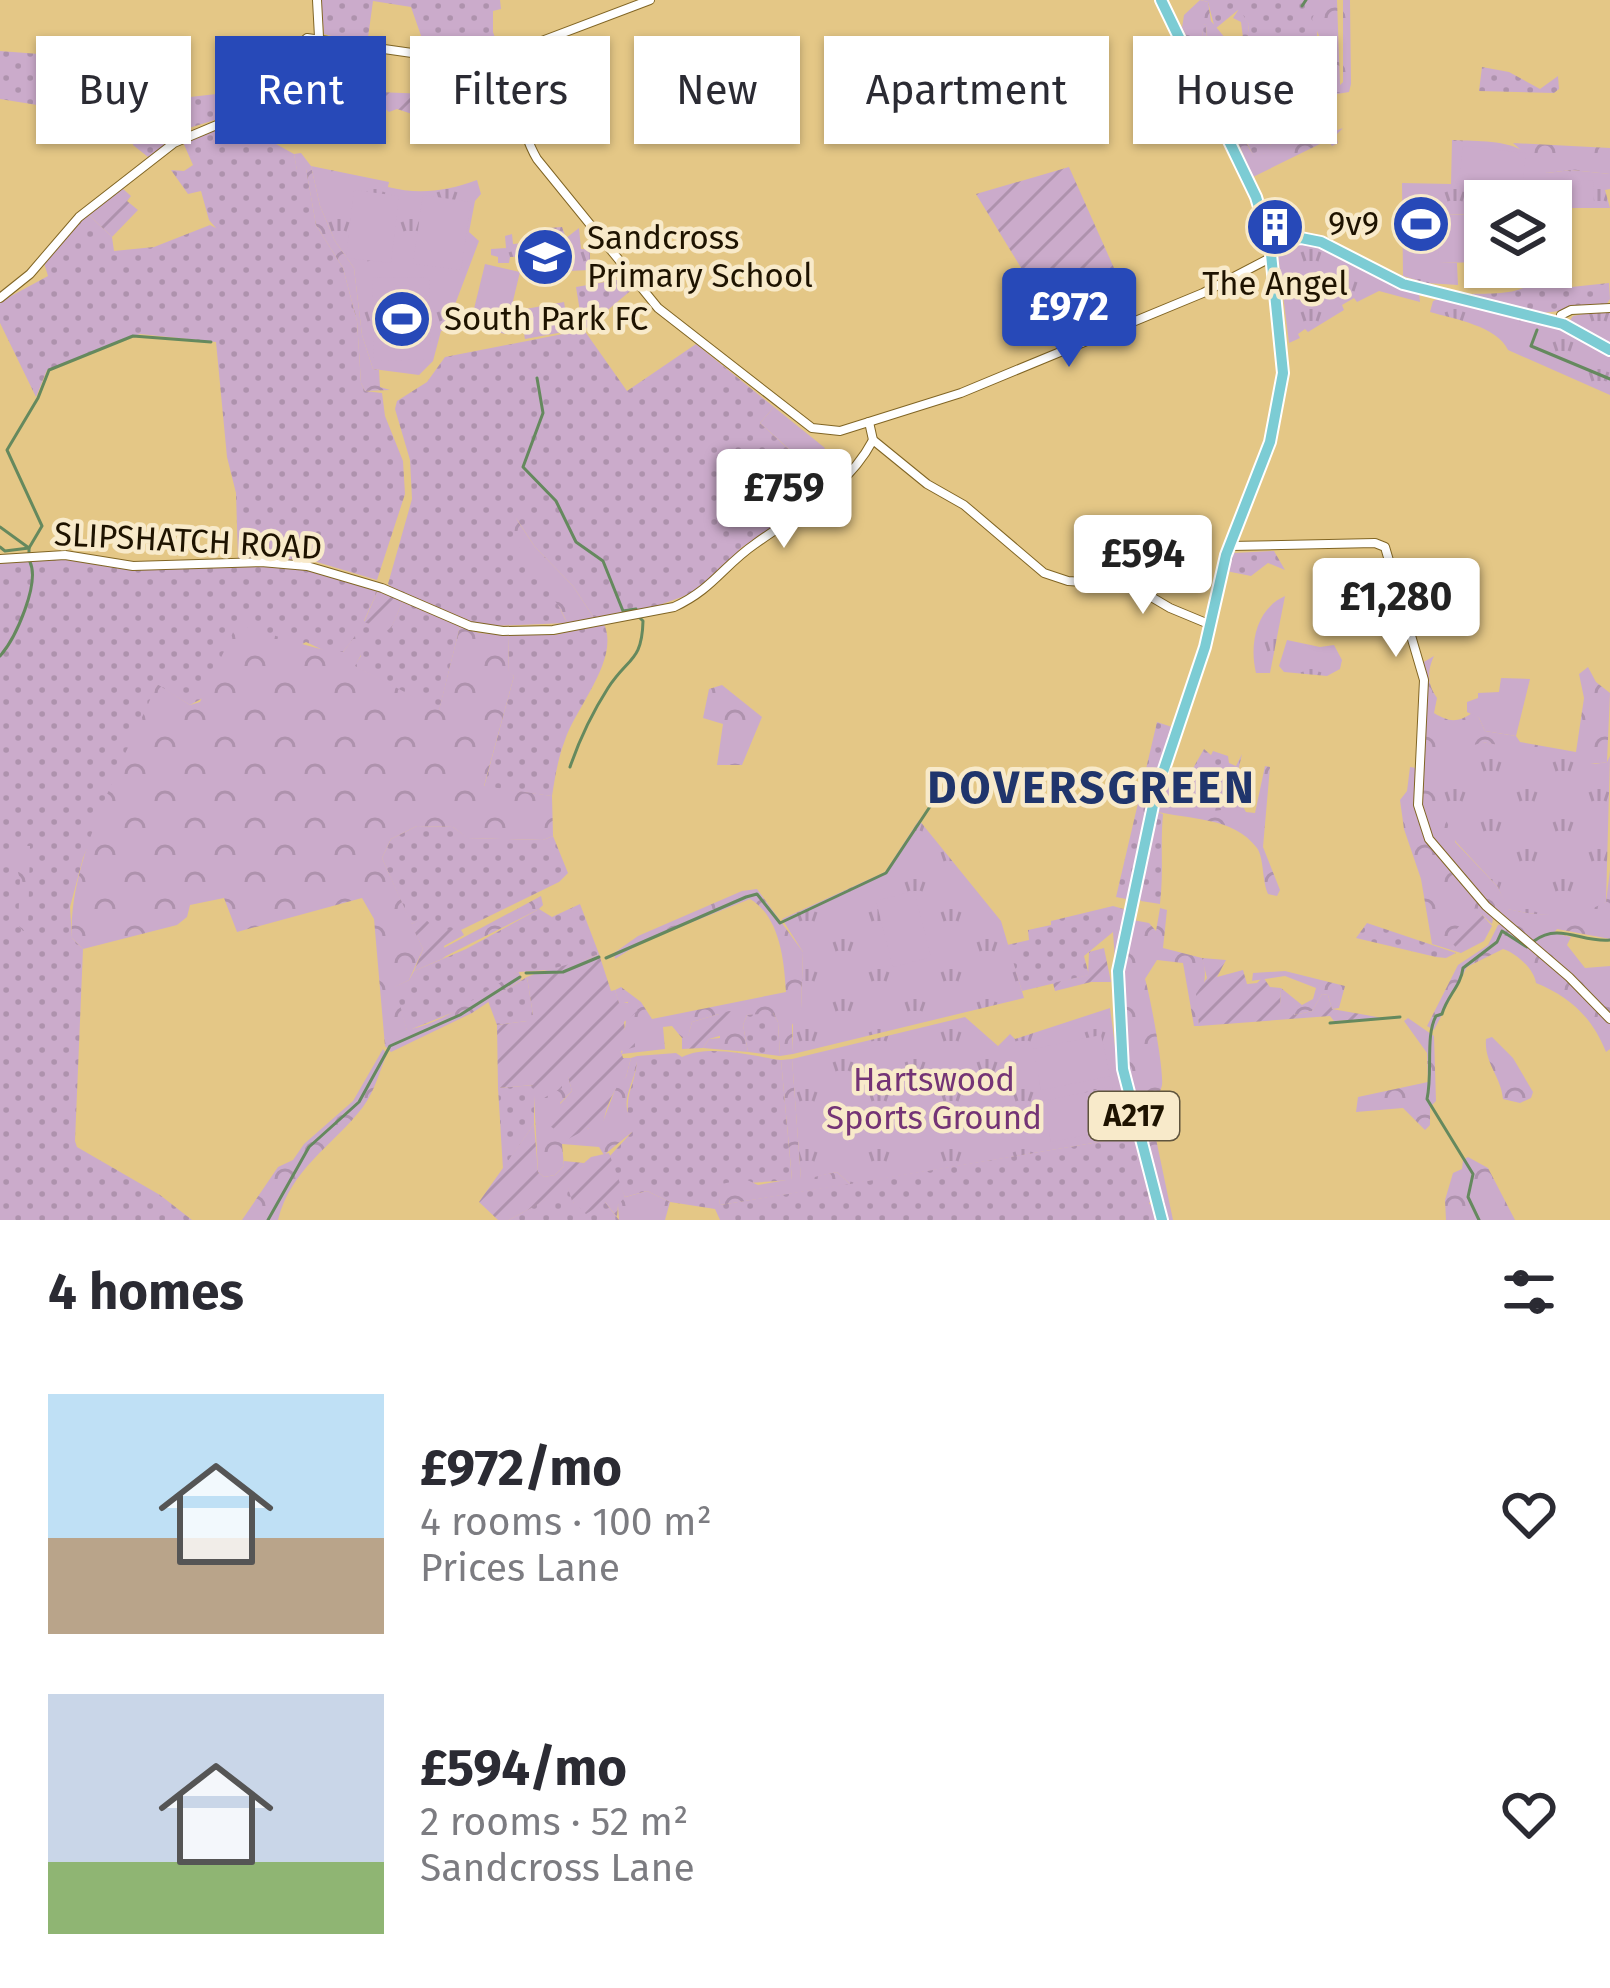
<!DOCTYPE html>
<meta charset="utf-8">
<style>
:root{--surface:#fff;--page:#f2f2f3;--text:#2b2b33;--muted:#7c7c81;--accent:#2749b8}
body{margin:0;font-family:"Fira Sans",sans-serif;background:var(--page);color:var(--text);height:100vh;display:flex;flex-direction:column;font-size:45px;white-space:nowrap}
*{box-sizing:border-box;margin:0}
p{font-size:39px;color:var(--muted)}
.icon{flex:none;width:66px;height:66px;fill:none;stroke:currentColor;stroke-width:2;stroke-linecap:round;stroke-linejoin:round}
.map{position:relative;height:1220px;overflow:hidden}
.side{display:flex;flex-direction:column;background:var(--surface);flex:1}
.side>*{flex:none}
.banner{position:absolute;left:36px;top:36px;width:1539px;height:108px;display:flex;gap:24px}
.controls{position:absolute;left:1464px;top:180px;display:grid;gap:24px}
.controls a{display:grid;place-items:center;width:108px;height:108px;border-radius:0px;background:var(--surface);box-shadow:0 3px 9px #0004;font-size:60px}
.price{position:absolute;translate:-50% -102px;padding:0 27px;border-radius:12px;background:#fff;color:#222;font-size:39px;line-height:78px;filter:drop-shadow(0 3px 6px #0008)}
.price::after{content:'';position:absolute;left:50%;top:72px;width:36px;height:27px;margin-left:-18px;background:inherit;clip-path:polygon(0 0,100% 0,50% 100%)}
.price.selected{background:var(--accent);color:#fff}
ul{padding:0;list-style:none}
li{display:flex;align-items:center;gap:36px;height:300px;padding:0 48px}
li span{display:grid;place-items:center;flex:none;width:336px;height:240px;border-radius:0px;color:#555}
li>.icon{margin-inline-start:auto}
span .icon{width:144px;height:144px;fill:#fffc;stroke-width:1}
li b{font-size:51px}
h2{display:flex;justify-content:space-between;align-items:center;height:144px;padding:0 48px;font-size:51px}
.chip{padding:0 42px;border-radius:0px;background:var(--surface);box-shadow:0 3px 9px #0004;font-size:42px;line-height:108px}
.chip.selected{background:var(--accent);color:#fff}
.map>svg:first-child{display:block}
.grass{fill:url(#grass-dots)}
.forest{fill:url(#forest-crowns);fill-rule:evenodd}
.park{fill:url(#park-tufts)}
.garden{fill:url(#garden-furrows)}
.pitch{fill:#cbabcb}
.lines{fill:none;stroke-linecap:round;stroke-linejoin:round}
.stream{stroke:#65895e;stroke-width:3}
.tertiary-casing{stroke:#806524;stroke-width:10}
.primary-casing{stroke:#fff;stroke-width:14}
.tertiary{stroke:#fff;stroke-width:8}
.primary{stroke:#7cccd4;stroke-width:10}
.labels{text-anchor:middle;dominant-baseline:central;stroke-width:9;stroke-linejoin:round;paint-order:stroke}
.shield{fill:#f8eaca;stroke:#5f543d;stroke-width:3}
.shield-label{font-size:30px;font-weight:bold;fill:#1e1300}
.poi-label{font-size:33px;fill:#1e1300;stroke:#f8eaca;text-anchor:start}
.street-label{font-size:33px;fill:#1e1300;stroke:#f8eaca}
.park-label{font-size:33px;fill:#743476;stroke:#f8eaca}
.district-label{font-size:45px;font-weight:bold;letter-spacing:3px;fill:#20356c;stroke:#f8eaca}
</style>
<div class="map">
<svg width="1610" height="1220" viewBox="0 0 1610 1220">
<defs>
<pattern id="grass-dots" width="8" height="8" patternUnits="userSpaceOnUse" patternTransform="scale(3)"><rect width="8" height="8" fill="#cbabcb"/><path d="M2 2h.1M6 6h.1" fill="none" stroke="#ae92ad" stroke-width="1.8" stroke-linecap="round"/></pattern>
<pattern id="forest-crowns" width="20" height="18" patternUnits="userSpaceOnUse" patternTransform="scale(3)"><rect width="20" height="18" fill="#cbabcb"/><path d="M2 6a3 3 0 1 1 6 0M12 15a3 3 0 1 1 6 0" fill="none" stroke="#ae92ad"/></pattern>
<pattern id="park-tufts" width="24" height="20" patternUnits="userSpaceOnUse" patternTransform="scale(3)"><rect width="24" height="20" fill="#cbabcb"/><path d="M3 7l-1-3M5 7V3M7 7l1-3M15 17l-1-3M17 17v-4M19 17l1-3" fill="none" stroke="#ae92ad"/></pattern>
<pattern id="garden-furrows" width="10" height="10" patternUnits="userSpaceOnUse" patternTransform="scale(3)"><rect width="10" height="10" fill="#cbabcb"/><path d="M-1 1l2-2M0 10L10 0M9 11l2-2" fill="none" stroke="#ae92ad"/></pattern>
</defs>
<rect width="100%" height="100%" fill="#e4c786"/>
<g class="grass">
<polygon points="321,0 500,0 501,9 493,11 493,32 500,52 426,50 411,7 373,1 367,45 324,34"/>
<path d="M1201,0H1320L1317,36L1329,58L1315,86L1316,100L1335,92H1349L1331,95L1319,106L1329,132L1292,148L1285,138L1284,100C1259,93 1244,78 1229,58L1231,53L1246,50L1249,24L1238,10L1215,29L1208,2Z"/>
<polygon points="1201,23 1206,25 1207,46 1238,81 1255,114 1264,117 1274,138 1266,153 1254,157 1206,60"/>
<polygon points="0,51 65,56 68,110 0,99"/>
<polygon points="1482,67 1509,72 1540,89 1558,76 1559,89 1554,93 1479,91"/>
<polygon points="134,84 190,97 278,87 250,109 189,128 148,157 133,145"/>
<polygon points="242,119 258,141 276,144 294,154 297,170 306,168 316,225 343,268 357,321 361,383 365,391 382,393 385,416 403,461 405,494 377,580 310,560 238,559 236,493 227,457 216,342 140,334 47,370 36,397 0,323 0,302 48,276 44,263 75,225 89,215 112,237 114,251 154,247 210,225 216,228 209,220 201,191 188,194 171,170 184,171 193,165 182,140"/>
<polygon points="628,278 635,287 584,330 627,391 696,344 774,407 760,423 831,488 741,548 718,574 690,594 654,607 594,618 573,586 535,547 516,518 567,623 494,626 472,622 391,587 388,584 412,499 410,460 395,409 397,401 427,382 445,357 583,330 576,287"/>
<path d="M1532,283L1562,288L1609,283L1610,299L1606,305L1543,313L1468,294C1486,293 1515,296 1532,283Z"/>
<polygon points="1274,551 1285,570 1268,563 1251,576 1226,571 1234,553"/>
<polygon points="54,558 132,570 264,565 309,571 378,590 364,621 390,630 403,601 460,626 439,711 354,666 361,656 358,633 343,652 329,653 306,642 190,705 157,685 83,858 70,907 72,938 83,949 75,1141 77,1147 160,1195 192,1220 0,1220 0,562"/>
<path d="M604,624C620,659 576,707 565,740C558,758 555,777 552,796L484,787L514,676L509,673L508,635H554Z"/>
<polygon points="1157,722 1172,727 1143,831 1131,900 1116,897"/>
<path d="M1204,749L1211,755L1213,751L1228,756L1229,763L1236,766L1242,754L1236,780L1232,781L1221,811L1214,812C1201,799 1204,783 1192,770Z"/>
<path d="M1154,811L1163,814C1160,846 1164,871 1160,904L1141,901L1138,897Z"/>
<polygon points="417,826 453,827 468,838 543,840 553,836 568,873 559,882 461,930 438,932 424,919 411,924 382,858 391,839"/>
<polygon points="580,904 599,954 562,969 519,972 464,1008 407,1031 394,987 409,980 414,971 466,949 539,909 552,917"/>
<polygon points="1113,906 1127,910 1115,961 1113,932 1084,956 1089,975 1022,991 1007,945 1029,940 1028,930 1051,925 1051,921"/>
<polygon points="1367,923 1456,953 1446,958 1436,957 1356,938"/>
<polygon points="527,977 533,1015 527,1021 497,1025 488,1001"/>
<polygon points="761,1012 773,1013 778,1022 780,1056 748,1052 743,1025 747,1015"/>
<path d="M676,1053L682,1057C709,1044 752,1056 781,1060L792,1180L718,1185L720,1205L1135,1136L1152,1197L1149,1204L1154,1205L1157,1220H720L715,1209L670,1202L647,1191L625,1197L608,1158L632,1132C620,1094 637,1087 637,1056Z"/>
<polygon points="534,1085 534,1124 503,1169 498,1088"/>
<polygon points="568,1187 574,1203 605,1202 619,1220 509,1220"/>
</g>
<g class="forest">
<path d="M1200,0L1208,2L1211,21L1231,45L1238,46L1243,38L1241,22L1233,18L1239,9L1249,24L1246,51L1231,53L1229,58L1241,78L1287,103L1285,137L1292,147L1343,128L1336,135L1338,143L1332,146L1329,142L1322,143L1253,177L1214,87L1182,28L1184,15ZM1202,24L1206,25C1207,49 1212,73 1237,81C1235,102 1246,110 1264,117L1274,139L1265,153L1254,156C1241,136 1235,115 1226,95C1213,64 1203,59 1202,24Z"/>
<polygon points="1320,0 1337,0 1340,85 1343,82 1343,0 1350,0 1351,84 1349,92 1335,92 1316,100 1308,93 1309,88 1316,85 1329,59 1312,19"/>
<path d="M65,56L77,58C87,77 110,81 130,86L131,122L70,102Z"/>
<polygon points="1513,143 1610,148 1610,174 1571,170 1547,173"/>
<polygon points="301,153 311,166 320,206 335,241 354,268 362,335 373,369 379,370 380,387 390,390 365,391 361,383 357,321 343,268 316,225 306,169 297,171 294,154"/>
<path d="M515,517L535,547L573,586L594,618L567,623C556,590 506,554 515,517Z"/>
<path d="M237,624C260,630 325,654 343,652L358,632L367,644L355,666L439,710L460,626L479,633L508,635L509,672L514,676L484,786L552,796L553,836L543,840L467,838L453,827L417,826L391,839L382,858L423,949L409,980L395,987L407,1030C451,1021 480,992 519,972L521,980L472,1013L391,1052L385,1046L374,919L362,898L237,932L224,898L190,905L187,917L177,925L83,949L72,938C67,861 126,756 157,684L190,705L200,702Z"/>
<path d="M1434,656C1427,671 1427,684 1437,698L1434,713C1449,722 1457,723 1472,713L1479,718L1485,731L1516,736L1520,742L1576,752L1584,698L1579,674L1588,667L1596,682L1610,693L1607,762C1569,769 1521,751 1483,742L1455,842L1498,887L1508,909C1550,919 1566,914 1606,902L1610,870V939L1557,929L1554,933L1571,937L1567,945L1585,968L1610,966V1049L1606,1052C1592,1017 1570,997 1536,983C1534,969 1516,953 1503,949L1467,967L1434,1030L1427,1026L1458,965L1488,945L1498,925L1502,924L1531,948L1536,943C1493,909 1449,870 1423,820L1422,663Z"/>
<polygon points="722,685 762,717 742,765 717,765 723,724 703,718 709,689"/>
<path d="M1265,766L1270,767L1263,847L1280,890L1277,896L1268,894C1262,880 1264,858 1257,848C1233,816 1188,820 1154,811L1160,789L1192,770L1214,811L1221,810L1232,780L1241,779V803L1246,812L1255,813Z"/>
<path d="M1410,767L1416,768C1416,858 1448,855 1493,919L1492,924L1476,909L1461,953L1432,944L1421,879L1404,829L1400,800L1407,791Z"/>
<polygon points="19,846 30,846 28,930 23,931 18,925 20,879 14,859"/>
<path d="M757,889L803,952L801,1009L792,1025L793,1054L780,1056L778,1022L773,1013L747,1015L743,1025L748,1052L703,1048L709,1039L720,1038L719,1014L692,1022L688,1037L682,1038L672,1026L663,1027L665,1049L622,1054L628,1002L619,1004L615,990L621,987L641,1002L652,1019L786,992C784,960 780,917 750,899L642,942L615,959L614,953L638,936L742,891Z"/>
<polygon points="541,896 543,905 539,909 446,956 442,949"/>
<path d="M1160,908L1167,910L1163,948L1202,958C1211,980 1196,1001 1199,1026H1194L1183,963L1157,960L1145,979C1150,995 1164,1070 1162,1085C1160,1094 1157,1095 1151,1101V1115L1173,1220H1165L1134,1101L1121,1021L1118,990L1133,920L1149,923L1156,931Z"/>
<polygon points="1285,971 1345,986 1339,1008 1332,1009 1328,995 1322,994 1312,1011 1294,1015 1280,1005 1281,988 1302,1005 1313,999 1316,988 1285,976 1244,982 1252,981 1253,973"/>
<polygon points="1408,1018 1434,1036 1436,1101 1430,1107 1430,1125 1425,1130 1403,1108 1356,1112 1358,1097 1428,1082 1427,1053 1404,1021"/>
<path d="M1492,1037L1513,1058L1533,1092L1531,1098L1520,1103L1503,1099C1501,1076 1484,1063 1486,1039Z"/>
<path d="M383,1049L387,1054C379,1072 375,1091 363,1107C333,1146 291,1168 278,1220H242L278,1167L293,1160L304,1144L353,1101Z"/>
<path d="M637,1056C639,1079 615,1101 634,1123L632,1132L604,1155L599,1147L562,1144L564,1166L555,1175L544,1177L538,1172L534,1096H539L562,1076H568L572,1091L560,1103L580,1131L602,1124L618,1082L626,1077L631,1058Z"/>
<polygon points="792,1059 801,1179 837,1172 850,1184 720,1205 717,1185 745,1179 758,1185 792,1179 781,1060"/>
<polygon points="1468,1157 1488,1168 1515,1220 1446,1220 1445,1200 1453,1173 1462,1169 1463,1160"/>
<polygon points="647,1191 670,1202 665,1220 619,1220 618,1205 622,1198"/>
</g>
<g class="park">
<path d="M1452,140C1490,142 1524,138 1547,173L1571,170L1610,174V189L1605,190L1610,208H1551V201H1485V209H1472L1471,214L1439,215L1440,263H1457L1458,285L1426,283L1403,276L1402,183L1451,184Z"/>
<path d="M311,166L389,182L388,187C419,195 447,191 477,180L481,194L475,201L469,232L479,241L445,331H441L433,361L419,375L373,369L362,335L354,268L335,241L320,206Z"/>
<polygon points="562,227 566,238 579,228 581,249 590,249 590,270 569,271 564,266 534,262 533,256 510,257 509,263 498,263 498,257 491,255 491,249 506,248 505,236 512,234 513,244 536,242 536,229"/>
<path d="M1297,244C1341,247 1378,280 1419,293L1420,302L1379,291L1357,302L1354,298L1342,305L1344,310L1308,332L1305,329L1298,334L1300,338L1289,343L1278,254L1281,249Z"/>
<path d="M1438,299L1563,330L1573,316L1610,309V395L1508,350C1497,326 1454,319 1430,312L1433,301Z"/>
<path d="M1285,596L1270,673H1256C1249,644 1256,609 1285,596Z"/>
<polygon points="1287,640 1320,647 1334,645 1342,660 1340,669 1327,676 1284,672 1279,666"/>
<path d="M1483,742L1595,764L1607,762L1610,756L1606,902C1575,919 1541,917 1507,909L1498,887L1456,842L1431,787L1443,756Z"/>
<polygon points="919,820 1001,921 1024,998 793,1054 793,1011 801,1009 803,952 782,919 885,872"/>
<polygon points="1110,1008 1117,1061 1135,1136 850,1184 837,1172 801,1180 792,1059 965,1017 998,1046 1010,1034 1015,1039"/>
</g>
<g class="garden">
<polygon points="377,92 429,94 433,121 397,109 389,112 380,104"/>
<polygon points="1069,167 1118,277 1045,307 976,194"/>
<polygon points="122,188 131,196 127,201 138,210 112,237 89,215"/>
<polygon points="378,590 403,601 390,631 364,622"/>
<polygon points="1476,908 1492,926 1484,941 1461,953 1453,944 1453,933"/>
<polygon points="424,918 438,931 460,928 464,935 444,946 446,956 442,959 414,971 423,949 411,924"/>
<polygon points="1104,948 1111,982 1091,982 1055,991 1053,983 1088,975 1089,952"/>
<path d="M599,954L611,991L615,990L619,1003H632L638,1011L624,1022L625,1031L635,1030V1047L621,1051L623,1058H631L626,1077C614,1085 601,1118 603,1133L596,1135L589,1128L568,1139L550,1126L551,1114L572,1091L568,1077L562,1076V1088L540,1100L534,1096L533,1085L498,1088L497,1025L527,1021V1016L533,1015L527,977C546,968 575,965 599,954Z"/>
<polygon points="1202,958 1226,960 1217,977 1243,970 1247,984 1257,983 1263,977 1270,987 1281,988 1280,1005 1295,1007 1294,1015 1312,1011 1322,994 1328,995 1332,1009 1383,1018 1334,1021 1330,1016 1199,1026 1196,994 1207,978"/>
<polygon points="729,1011 735,1012 730,1033 709,1039 703,1048 682,1049 682,1038 688,1036 692,1022"/>
<polygon points="534,1124 538,1172 544,1177 555,1175 564,1166 564,1161 584,1163 591,1157 609,1153 625,1197 618,1205 617,1217 605,1202 586,1214 572,1201 568,1188 509,1220 498,1220 479,1202"/>
</g>
<g class="pitch">
<polygon points="1463,146 1526,153 1522,188 1459,181"/>
<polygon points="1593,180 1594,203 1552,205 1551,183"/>
<polygon points="354,190 399,196 391,263 346,258"/>
<polygon points="423,195 471,202 461,270 413,264"/>
<polygon points="1436,197 1437,215 1485,214 1485,262 1439,263 1438,250 1406,251 1406,198"/>
<polygon points="485,264 520,272 505,334 470,325"/>
<polygon points="429,277 431,359 374,361 372,278"/>
<polygon points="564,302 569,331 525,339 520,310"/>
<polygon points="774,407 825,448 812,470 760,423"/>
<polygon points="1501,678 1530,679 1516,736 1485,731 1479,718 1467,712 1467,702 1478,698 1478,693 1499,692"/>
<polygon points="914,891 931,957 893,967 876,901"/>
<polygon points="1101,1035 1110,1076 1041,1090 1033,1049"/>
<polygon points="1112,1087 1120,1128 1051,1142 1043,1101"/>
</g>
<g class="lines">
<g class="stream">
<polyline points="1302,6 1306,0"/>
<polyline points="1537,330 1531,346 1610,379"/>
<polyline points="537,378 543,413 523,467 556,501 576,542 603,561 623,611 636,609"/>
<polyline points="0,527 29,548 42,526 7,450 38,398 49,370 133,336 211,342"/>
<polyline points="0,547 5,551 29,548 29,554"/>
<path d="M0,656C16,638 40,583 30,562"/>
<path d="M570,767C580,738 592,713 608,688C628,657 642,662 643,621L639,617"/>
<path d="M1534,941C1559,922 1582,943 1610,940"/>
<polyline points="606,958 746,897 757,894 780,923 886,873 937,796"/>
<polyline points="526,973 563,972 599,957"/>
<polyline points="1330,1023 1400,1017"/>
<polyline points="268,1220 309,1147 359,1102 390,1046 460,1015 520,977"/>
<path d="M1479,1220L1468,1197L1473,1174L1427,1099C1433,1072 1425,1036 1436,1016L1442,1014C1447,996 1461,986 1463,968L1497,942L1502,931L1527,947"/>
</g>
<g class="tertiary-casing">
<g id="tertiary">
<polyline points="317,0 319,37"/>
<path d="M502,56C519,90 518,127 537,159L658,308L812,428L840,431L961,393L1203,293L1272,257"/>
<polyline points="0,298 30,274 79,217 174,143 269,103 284,89 294,49 307,38 419,54 502,56 650,0"/>
<polyline points="1561,315 1571,310 1610,308"/>
<polyline points="869,422 873,440 927,484 964,505 1044,573 1068,581 1131,585 1170,608 1211,625"/>
<polyline points="1230,546 1375,543 1385,547 1424,680 1418,805 1429,839 1486,906 1569,977 1610,1019"/>
<path d="M0,559L65,555L133,566L261,562L307,566L382,588L470,626L503,631L553,630L674,607C713,589 723,566 755,544C799,512 846,491 873,440"/>
</g>
</g>
<g class="primary-casing">
<g id="primary">
<polyline points="1161,0 1256,197 1270,244 1283,373 1270,442 1226,555 1205,647 1155,796 1118,971 1123,1069 1162,1220"/>
<polyline points="1270,244 1301,238 1321,242 1403,284 1563,324 1610,350"/>
</g>
</g>
<use href="#tertiary" class="tertiary"/>
<use href="#primary" class="primary"/>
</g>
<defs>
<g id="stadium-disc" transform="scale(3)"><circle r="9.5" fill="#2749b8" stroke="#f8eaca"/><path d="M0-5a6.5 5 0 1 0 0 10a6.5 5 0 1 0 0-10ZM-3.5-1.8h7v3.6h-7Z" fill="#fff"/></g>
<g id="building-disc" transform="scale(3)"><circle r="9.5" fill="#2749b8" stroke="#f8eaca"/><path d="M-4-6H4V6H1V3H-1V6H-4ZM-2.5-4.3h1.7v1.8h-1.7ZM.8-4.3h1.7v1.8H.8ZM-2.5-1h1.7V.8h-1.7ZM.8-1h1.7V.8H.8Z" fill="#fff"/></g>
<g id="school-disc" transform="scale(3)"><circle r="9.5" fill="#2749b8" stroke="#f8eaca"/><path d="M0-5L7-2L0 1L-7-2ZM-4 1L0 2.5L4 1V4Q0 6-4 4Z" fill="#fff"/></g>
</defs>
<g fill-rule="evenodd">
<use href="#stadium-disc" x="1421" y="224"/>
<use href="#building-disc" x="1275" y="227"/>
<use href="#school-disc" x="545" y="257"/>
<use href="#stadium-disc" x="402" y="319"/>
</g>
<g class="labels">
<rect class="shield" x="1089" y="1092" width="90" height="48" rx="9"/>
<g class="shield-label">
<text x="1134" y="1116">A217</text>
</g>
<g class="poi-label">
<text x="1379" y="224" text-anchor="end">9v9</text>
<text x="587" y="238">Sandcross<tspan x="587" dy="38">Primary School</tspan></text>
<text x="1275" y="284" text-anchor="middle">The Angel</text>
<text x="444" y="319">South Park FC</text>
</g>
<g class="street-label">
<text transform="translate(188 541) rotate(3)">SLIPSHATCH ROAD</text>
</g>
<g class="park-label">
<text x="934" y="1080">Hartswood<tspan x="934" dy="38">Sports Ground</tspan></text>
</g>
<g class="district-label">
<text x="1092" y="788">DOVERSGREEN</text>
</g>
</g>
</svg>
<div class="controls">
<a><svg class="icon" aria-label="layers" viewBox="0 0 24 24"><path d="M12 4l9 5-9 5-9-5zM3 14l9 5 9-5"/></svg></a>
</div>
<b class="price selected" style="left:1069px;top:370px">£972</b>
<b class="price" style="left:784px;top:551px">£759</b>
<b class="price" style="left:1143px;top:617px">£594</b>
<b class="price" style="left:1396px;top:660px">£1,280</b>
<div class="banner">
<a class="chip">Buy</a>
<a class="chip selected">Rent</a>
<a class="chip">Filters</a>
<a class="chip">New</a>
<a class="chip">Apartment</a>
<a class="chip">House</a>
</div>
</div>
<section class="side">
<h2>4 homes<svg class="icon" aria-label="filters" viewBox="0 0 24 24"><path d="M4 7h16M4 17h16"/><circle cx="9" cy="7" r="2"/><circle cx="15" cy="17" r="2"/></svg></h2>
<ul>
<li><span style="background:linear-gradient(#bfe0f5 60%,#b9a48a 0)"><svg class="icon" aria-label="home" viewBox="0 0 24 24"><path d="M3 11l9-7 9 7M6 9v11h12V9"/></svg></span><div><b>£972/mo</b><p>4 rooms · 100 m²</p><p>Prices Lane</p></div><svg class="icon" aria-label="heart" viewBox="0 0 24 24"><path d="M12 20l-8-8c-3-5 5-10 8-4 3-6 11-1 8 4z"/></svg></li>
<li><span style="background:linear-gradient(#c9d6e8 70%,#8fb573 0)"><svg class="icon" aria-label="home" viewBox="0 0 24 24"><path d="M3 11l9-7 9 7M6 9v11h12V9"/></svg></span><div><b>£594/mo</b><p>2 rooms · 52 m²</p><p>Sandcross Lane</p></div><svg class="icon" aria-label="heart" viewBox="0 0 24 24"><path d="M12 20l-8-8c-3-5 5-10 8-4 3-6 11-1 8 4z"/></svg></li>
</ul>
</section>
